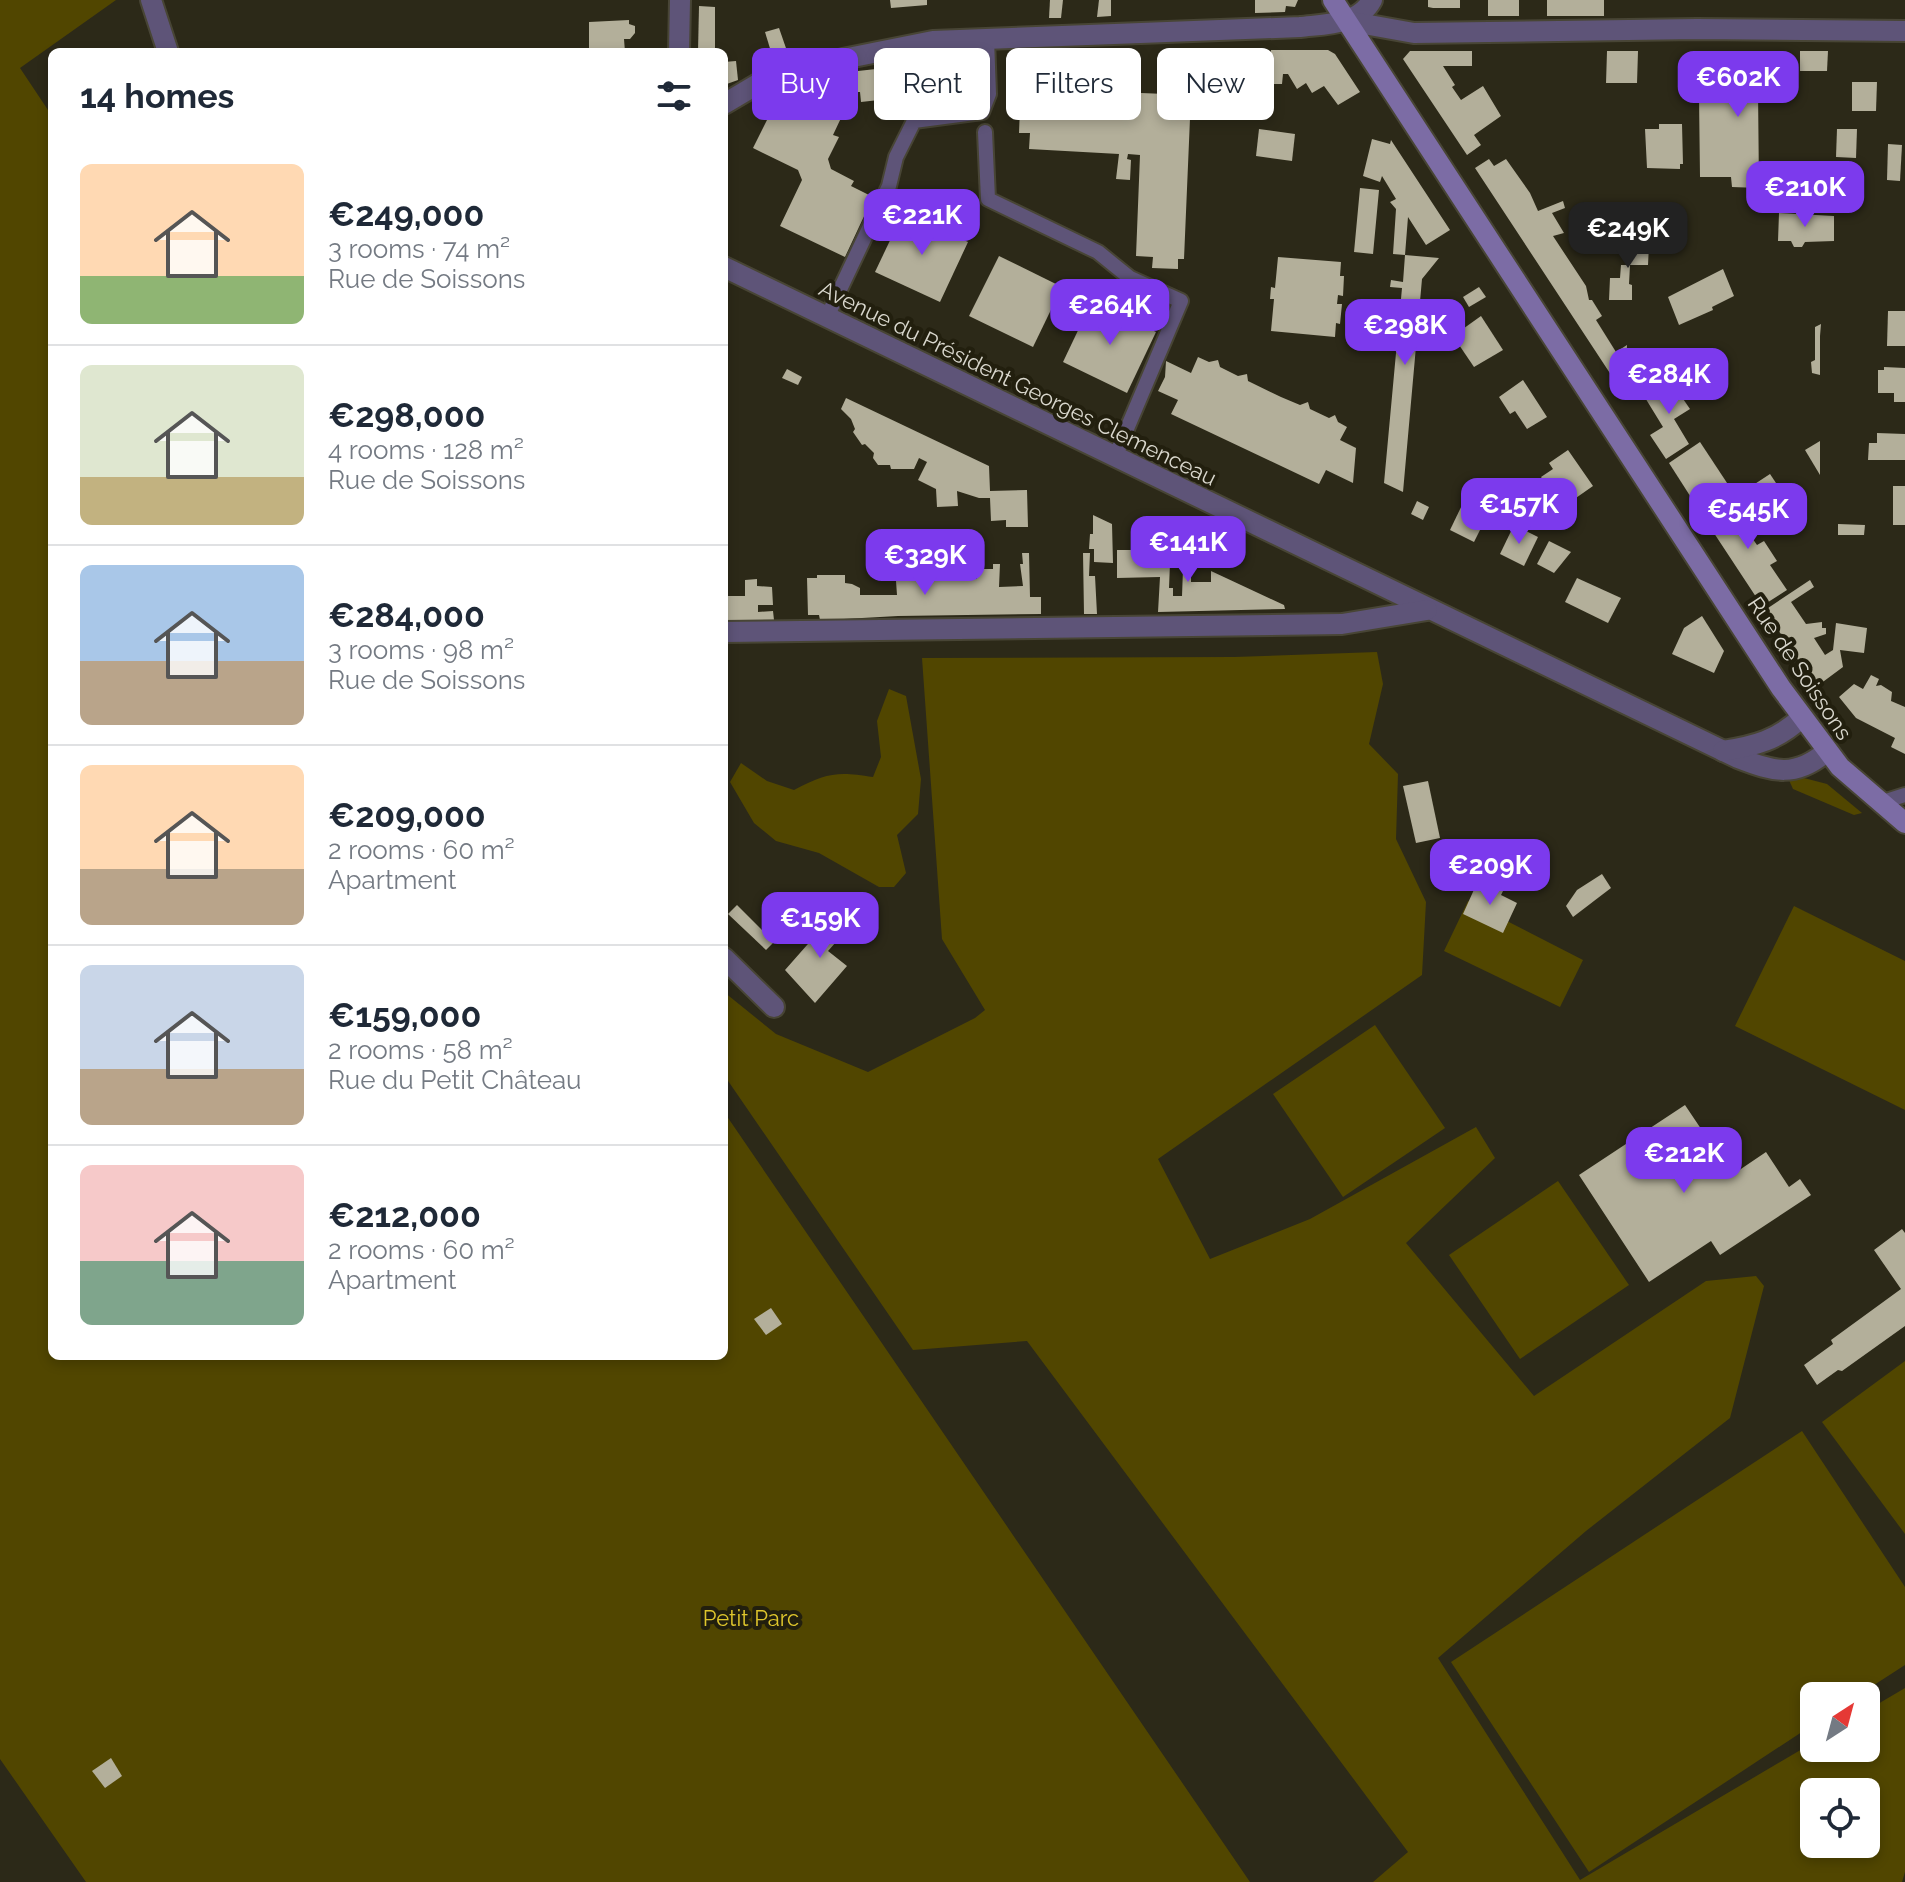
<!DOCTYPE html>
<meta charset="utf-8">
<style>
:root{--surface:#fff;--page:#f2f2f3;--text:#1f2937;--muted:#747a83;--line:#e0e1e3;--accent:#7c3aed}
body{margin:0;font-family:Raleway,sans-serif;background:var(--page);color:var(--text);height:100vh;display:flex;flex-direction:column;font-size:30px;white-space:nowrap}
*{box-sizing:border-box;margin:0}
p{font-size:26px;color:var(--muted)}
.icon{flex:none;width:44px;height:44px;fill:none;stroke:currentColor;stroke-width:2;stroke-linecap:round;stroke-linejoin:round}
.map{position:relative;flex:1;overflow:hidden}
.drawer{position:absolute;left:48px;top:48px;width:680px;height:1312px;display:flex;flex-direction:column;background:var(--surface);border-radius:12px;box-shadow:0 4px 12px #0003}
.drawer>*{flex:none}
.guide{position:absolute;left:752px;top:48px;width:760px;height:72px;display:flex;gap:16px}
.needle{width:52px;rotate:36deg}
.tools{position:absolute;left:1800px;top:1682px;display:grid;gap:16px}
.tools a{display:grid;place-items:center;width:80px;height:80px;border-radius:12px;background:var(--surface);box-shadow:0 4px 12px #0003;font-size:40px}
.price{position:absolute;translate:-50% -68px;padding:0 18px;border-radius:16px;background:var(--accent);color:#fff;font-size:26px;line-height:52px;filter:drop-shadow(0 2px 4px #0008)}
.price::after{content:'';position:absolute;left:50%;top:48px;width:24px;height:18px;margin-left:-12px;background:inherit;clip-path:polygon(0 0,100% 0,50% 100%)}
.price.current{background:#222;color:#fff}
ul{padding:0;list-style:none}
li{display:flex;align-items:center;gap:24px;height:200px;padding:0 32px}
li+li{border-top:2px solid var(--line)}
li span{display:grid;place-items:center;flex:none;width:224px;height:160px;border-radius:12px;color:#555}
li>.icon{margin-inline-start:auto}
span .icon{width:96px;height:96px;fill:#fffc;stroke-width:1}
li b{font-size:34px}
h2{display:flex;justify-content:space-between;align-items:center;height:96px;padding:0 32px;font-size:34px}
.pill{padding:0 28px;border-radius:12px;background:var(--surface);box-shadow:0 4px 12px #0003;font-size:28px;line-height:72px}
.pill.current{background:var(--accent);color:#fff}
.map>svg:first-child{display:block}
.green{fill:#514600;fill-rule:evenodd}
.building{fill:#b3af9a;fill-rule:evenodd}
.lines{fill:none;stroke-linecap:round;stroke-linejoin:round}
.service-casing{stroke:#484535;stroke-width:18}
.minor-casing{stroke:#484535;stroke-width:24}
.tertiary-casing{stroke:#484535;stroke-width:24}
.secondary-casing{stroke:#484535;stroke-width:24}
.service{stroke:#5e5478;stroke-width:14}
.minor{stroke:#5e5478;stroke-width:20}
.tertiary{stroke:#5e5478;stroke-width:20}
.secondary{stroke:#7c6ca5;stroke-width:20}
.labels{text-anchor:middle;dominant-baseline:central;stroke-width:8;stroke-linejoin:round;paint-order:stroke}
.street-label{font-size:22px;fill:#d9d7cd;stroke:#221f0e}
.park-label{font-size:22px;fill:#dec52c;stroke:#221f0e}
</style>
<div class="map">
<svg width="1905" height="1882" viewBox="0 0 1905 1882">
<rect width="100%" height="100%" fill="#2c2918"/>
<g class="green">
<polygon points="0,0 116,0 20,68 52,116 52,1356 724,1356 724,1112 1250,1882 86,1882 0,1759"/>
<path d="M1377,652L1383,684L1369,744L1398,774L1396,839L1426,902L1422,975L1158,1159L1210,1259L1310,1219L1476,1127L1495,1158L1406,1243L1534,1396L1706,1281L1756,1276L1764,1286L1730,1418L1586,1531L1438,1658L1580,1880L1814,1742V1748H1866V1711L1905,1688V1872L1902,1882H1373L1408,1852L1027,1341L913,1350L724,1075V992L776,1034L868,1072L975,1018L985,1010L942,939L922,658L1234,657ZM1814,1792H1866V1844H1814Z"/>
<path d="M889,689L906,696L921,779L918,814L897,835L906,873L894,887H879L819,853L776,841L754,823L730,782L741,763L767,781L794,790C826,773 837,771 873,777L881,757L877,721Z"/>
<polygon points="1804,778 1827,784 1862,813 1854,815 1793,789 1789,780"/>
<polygon points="1468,901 1583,960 1560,1007 1444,951"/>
<polygon points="1794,906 1905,961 1905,1110 1735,1026"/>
<polygon points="1375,1025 1445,1128 1343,1197 1273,1094"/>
<polygon points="1558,1181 1629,1285 1520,1359 1449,1255"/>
<polygon points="1905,1361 1905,1534 1822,1422"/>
<polygon points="1802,1431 1905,1587 1905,1665 1857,1696 1814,1696 1814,1724 1589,1872 1451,1662"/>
</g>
<g class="building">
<polygon points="890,0 927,0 927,5 891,8"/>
<polygon points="1050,0 1063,0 1061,18 1049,18"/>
<polygon points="1099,0 1111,0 1111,16 1097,17"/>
<polygon points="1255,0 1298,0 1295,7 1286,6 1285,12 1255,13"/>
<polygon points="1428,0 1460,0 1460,8 1433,8 1428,7"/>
<rect x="1488" y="0" width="31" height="16"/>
<rect x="1547" y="0" width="57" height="16"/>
<polygon points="699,6 715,7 715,52 698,52"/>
<polygon points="629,20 629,24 635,26 635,33 630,39 624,39 625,52 589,52 589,22"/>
<polygon points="779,28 787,51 772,55 765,32"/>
<polygon points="1271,50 1328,50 1335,54 1360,92 1338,105 1324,86 1312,93 1306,83 1297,89 1288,74 1283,74 1282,84 1271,84"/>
<polygon points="1410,51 1472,51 1472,66 1443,66 1455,85 1452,87 1461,100 1483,86 1501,116 1474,135 1481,145 1467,155 1403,59"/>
<polygon points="1607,51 1638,51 1637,83 1606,83"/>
<polygon points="1733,51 1788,52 1788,84 1763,84 1763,90 1758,90 1759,188 1732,187 1731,177 1700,177 1699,96 1713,96 1713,100 1733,100"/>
<polygon points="1800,51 1828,51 1827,71 1800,71"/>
<polygon points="966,59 969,90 861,102 860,92 857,92 858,71"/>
<polygon points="736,61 738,80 724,85 724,62"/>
<polygon points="1852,82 1877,82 1876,111 1852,111"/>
<polygon points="797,86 798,90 839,110 841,118 833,135 839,137 828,159 831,169 854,181 851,186 873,197 845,257 780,226 802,180 798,170 753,148 773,108 768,96"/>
<polygon points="1116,92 1191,95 1184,259 1178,259 1178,269 1152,268 1153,257 1136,256 1140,155 1128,154 1127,159 1131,160 1130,180 1116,179 1119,154 1029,149 1030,133 1019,133 1020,107 1031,108 1031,100 1107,104 1107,110 1115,110"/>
<polygon points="1659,124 1682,124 1683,164 1680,164 1680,169 1647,168 1645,129 1659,129"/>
<polygon points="1259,129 1295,134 1292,161 1256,156"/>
<polygon points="1837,129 1857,129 1856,158 1836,157"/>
<polygon points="1372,139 1390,144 1391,140 1450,230 1426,245 1408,217 1405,255 1393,254 1396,209 1390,202 1396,199 1382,176 1380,182 1363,176"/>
<polygon points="1888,144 1902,145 1900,181 1887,180"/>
<polygon points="1489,159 1494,166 1506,159 1530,193 1538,211 1563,201 1565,208 1552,213 1564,233 1553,236 1586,286 1589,300 1592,300 1602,316 1596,320 1616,352 1627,345 1625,388 1621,390 1475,168"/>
<polygon points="1360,188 1379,190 1373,254 1354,252"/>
<polygon points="904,211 968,242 940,302 875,272"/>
<polygon points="1779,213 1834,216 1834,241 1805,242 1802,247 1794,247 1791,241 1778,241"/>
<polygon points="1623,232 1631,232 1631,244 1649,245 1648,265 1630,265 1629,284 1632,285 1632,300 1609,300 1610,278 1620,278 1621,265 1630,265 1630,245 1623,244"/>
<polygon points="1405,255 1439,258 1422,279 1403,492 1384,483 1402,288 1390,287 1391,280 1403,282"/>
<polygon points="999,256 1062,287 1033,347 969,316"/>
<polygon points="1278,257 1341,262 1340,276 1344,276 1343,296 1338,295 1337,304 1342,304 1340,324 1336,323 1335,337 1271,331 1274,299 1270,299 1271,287 1275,288"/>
<polygon points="1723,269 1734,296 1712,307 1713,310 1679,325 1668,297"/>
<polygon points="1479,287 1486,297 1469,307 1463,297"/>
<polygon points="1092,301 1156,332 1127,393 1063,362"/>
<polygon points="1888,311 1905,311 1905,346 1887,346"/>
<polygon points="1481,316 1503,350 1474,367 1453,336"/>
<polygon points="1821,324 1820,336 1820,375 1812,373 1811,362 1815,360 1815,327"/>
<polygon points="1198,357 1209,362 1218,360 1220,367 1238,376 1247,374 1248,381 1281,397 1300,405 1308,402 1310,409 1329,418 1335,415 1338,422 1347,427 1340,440 1356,448 1353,483 1326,470 1319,484 1171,414 1178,400 1158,391 1165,377 1166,361 1191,373"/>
<polygon points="1884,367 1905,368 1905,402 1894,402 1894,393 1878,393 1878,370 1884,370"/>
<polygon points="787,369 802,377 798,385 782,378"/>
<polygon points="1715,369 1726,385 1716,391 1705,375"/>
<polygon points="1680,375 1688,388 1679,393 1690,409 1674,419 1689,444 1666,459 1650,435 1663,427 1644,396"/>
<polygon points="1523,380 1547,417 1527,429 1515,411 1510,414 1499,397"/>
<polygon points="846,398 989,466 990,491 1027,490 1028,527 1006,527 1006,520 991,521 990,498 979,498 957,491 958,506 937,507 936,489 918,480 927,462 919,458 914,469 891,469 890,465 878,465 873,458 874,453 865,444 862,445 853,432 855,429 851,419 841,409"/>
<polygon points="1877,433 1905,434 1905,460 1868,460 1869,443 1877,443"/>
<polygon points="1820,441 1820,475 1805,450"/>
<polygon points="1700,442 1733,492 1701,513 1669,463"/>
<polygon points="1568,450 1593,486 1573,500 1561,481 1549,489 1541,477 1553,469 1549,463"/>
<polygon points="1770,474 1776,483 1750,500 1744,491"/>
<rect x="1893" y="486" width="12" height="39"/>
<polygon points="1755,500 1763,512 1743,525 1757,545 1764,541 1777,561 1770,565 1787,590 1762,606 1706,521 1731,505 1736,512"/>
<polygon points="1417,501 1429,507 1423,520 1411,514"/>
<polygon points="1464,501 1489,512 1474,542 1450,530"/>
<polygon points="1093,515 1112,524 1113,563 1094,562 1094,549 1089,549 1090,534 1093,534"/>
<polygon points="1838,524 1865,525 1864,535 1838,535"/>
<polygon points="1514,525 1538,537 1524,566 1500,554"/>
<polygon points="1549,541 1571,552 1554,573 1537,564"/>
<path d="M1151,543L1191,561V582H1211V571L1284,605L1285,609L1158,612L1160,577L1117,578V550H1151ZM1170,563L1183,569L1182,596H1173V588H1169Z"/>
<polygon points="1022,553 1029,553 1030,597 1041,597 1041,614 898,616 826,620 820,620 819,615 808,615 807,578 817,578 817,575 845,575 845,583 852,584 860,588 860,595 897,595 896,581 920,576 925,580 928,576 945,575 944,570 961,570 961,579 977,579 977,569 993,569 993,564 1000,564 999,587 1023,586 1020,564 1023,564"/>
<polygon points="1083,553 1090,553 1089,576 1095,576 1097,614 1084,614"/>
<polygon points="1577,578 1621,598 1608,623 1565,602"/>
<polygon points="757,579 757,586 772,587 773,605 758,605 758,612 773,611 774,620 724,621 724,596 745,596 745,580"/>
<polygon points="1810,580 1814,587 1791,602 1806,624 1822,622 1822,628 1826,628 1826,634 1814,638 1825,655 1833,650 1836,623 1867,628 1864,653 1840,650 1843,667 1816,687 1765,610"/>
<polygon points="1702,616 1724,651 1714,673 1672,654 1684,628"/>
<polygon points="1871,675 1879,679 1876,686 1881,685 1892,692 1891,701 1905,707 1905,754 1891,747 1895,738 1856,718 1839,697 1854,684 1863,689"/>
<polygon points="1428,781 1440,838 1416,843 1403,786"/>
<polygon points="1602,874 1611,888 1573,917 1566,906 1577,890"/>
<polygon points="1477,883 1491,890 1494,885 1504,889 1501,895 1517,903 1503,933 1463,914"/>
<polygon points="737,905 774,942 766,950 728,914"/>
<polygon points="837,911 852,924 828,951 847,966 815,1003 785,970"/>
<polygon points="1685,1105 1732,1175 1766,1152 1789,1187 1800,1179 1811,1195 1720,1255 1711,1241 1649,1282 1579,1175"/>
<polygon points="1902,1229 1905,1233 1905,1326 1842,1371 1838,1370 1817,1385 1804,1365 1833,1344 1831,1340 1901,1289 1874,1250"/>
<polygon points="771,1308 782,1324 766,1335 754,1319"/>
<polygon points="111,1758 122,1776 105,1788 92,1771"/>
</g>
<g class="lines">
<g class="service-casing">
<g id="service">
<polyline points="985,132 988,199 1098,252 1130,278 1181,301 1115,457"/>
<polyline points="827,317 889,186 896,157 914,121 982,112 989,94 987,39"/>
<polyline points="1880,803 1905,795"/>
</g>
</g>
<g class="minor-casing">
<g id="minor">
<polyline points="151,0 168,52"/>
<polyline points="679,52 680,0"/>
<path d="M724,104L761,82L843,59L933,41L1300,27C1325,24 1359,25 1372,0"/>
<path d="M724,267L1738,758C1774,772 1796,778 1827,751"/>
<polyline points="724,632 1342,624 1427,610"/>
<path d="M1723,751C1755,746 1778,740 1802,717"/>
<polyline points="724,958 774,1007"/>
</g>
</g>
<g class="tertiary-casing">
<polyline id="tertiary" points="1347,21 1414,33 1697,29 1905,31"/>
</g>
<g class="secondary-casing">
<polyline id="secondary" points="1333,0 1781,688 1840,767 1905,823"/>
</g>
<use href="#service" class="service"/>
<use href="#minor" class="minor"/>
<use href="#tertiary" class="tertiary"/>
<use href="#secondary" class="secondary"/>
</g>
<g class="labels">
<g class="street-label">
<text transform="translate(1018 383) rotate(26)">Avenue du Président Georges Clemenceau</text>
<text transform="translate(1800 668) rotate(56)">Rue de Soissons</text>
</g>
<g class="park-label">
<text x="751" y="1618">Petit Parc</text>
</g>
</g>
</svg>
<div class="tools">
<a><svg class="needle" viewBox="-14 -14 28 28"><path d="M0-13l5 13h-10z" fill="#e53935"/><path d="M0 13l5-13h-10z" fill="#747a83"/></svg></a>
<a><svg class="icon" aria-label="locate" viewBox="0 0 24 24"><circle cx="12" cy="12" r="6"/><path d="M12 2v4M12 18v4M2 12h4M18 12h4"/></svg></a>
</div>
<b class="price" style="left:1738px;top:119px">€602K</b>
<b class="price" style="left:1805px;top:229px">€210K</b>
<b class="price" style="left:922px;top:257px">€221K</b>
<b class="price current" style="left:1628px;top:270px">€249K</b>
<b class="price" style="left:1110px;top:347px">€264K</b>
<b class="price" style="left:1405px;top:367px">€298K</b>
<b class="price" style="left:1669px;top:416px">€284K</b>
<b class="price" style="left:1519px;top:546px">€157K</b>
<b class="price" style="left:1748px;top:551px">€545K</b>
<b class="price" style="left:1188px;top:584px">€141K</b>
<b class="price" style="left:925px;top:597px">€329K</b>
<b class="price" style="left:1490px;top:907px">€209K</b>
<b class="price" style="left:820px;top:960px">€159K</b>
<b class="price" style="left:1684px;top:1195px">€212K</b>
<div class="guide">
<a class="pill current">Buy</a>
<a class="pill">Rent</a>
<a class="pill">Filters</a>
<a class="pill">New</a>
</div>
<section class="drawer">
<h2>14 homes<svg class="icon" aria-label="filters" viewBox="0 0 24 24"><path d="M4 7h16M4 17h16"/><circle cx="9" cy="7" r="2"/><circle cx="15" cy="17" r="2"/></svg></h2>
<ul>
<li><span style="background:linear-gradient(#ffd9b3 70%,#8fb573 0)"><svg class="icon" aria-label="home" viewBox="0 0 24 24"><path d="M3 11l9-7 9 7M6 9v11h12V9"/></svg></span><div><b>€249,000</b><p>3 rooms · 74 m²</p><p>Rue de Soissons</p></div></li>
<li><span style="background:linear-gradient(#dfe7d0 70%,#c2b280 0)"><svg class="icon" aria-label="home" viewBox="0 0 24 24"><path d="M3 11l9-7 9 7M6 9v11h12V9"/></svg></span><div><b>€298,000</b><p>4 rooms · 128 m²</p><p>Rue de Soissons</p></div></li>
<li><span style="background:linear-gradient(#a9c7e8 60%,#b9a48a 0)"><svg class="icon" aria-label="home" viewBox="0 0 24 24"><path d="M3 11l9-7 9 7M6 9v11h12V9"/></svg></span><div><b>€284,000</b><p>3 rooms · 98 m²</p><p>Rue de Soissons</p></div></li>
<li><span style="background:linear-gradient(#ffd9b3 65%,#b9a48a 0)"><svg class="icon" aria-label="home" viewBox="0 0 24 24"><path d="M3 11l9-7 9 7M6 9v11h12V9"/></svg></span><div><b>€209,000</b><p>2 rooms · 60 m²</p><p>Apartment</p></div></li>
<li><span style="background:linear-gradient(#c9d6e8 65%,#b9a48a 0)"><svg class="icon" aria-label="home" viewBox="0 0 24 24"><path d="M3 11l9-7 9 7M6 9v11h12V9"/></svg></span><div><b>€159,000</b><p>2 rooms · 58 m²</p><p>Rue du Petit Château</p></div></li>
<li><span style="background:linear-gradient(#f6c9c9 60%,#7fa58c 0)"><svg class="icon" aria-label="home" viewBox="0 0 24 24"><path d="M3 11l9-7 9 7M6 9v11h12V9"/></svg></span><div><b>€212,000</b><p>2 rooms · 60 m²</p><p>Apartment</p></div></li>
</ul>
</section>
</div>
